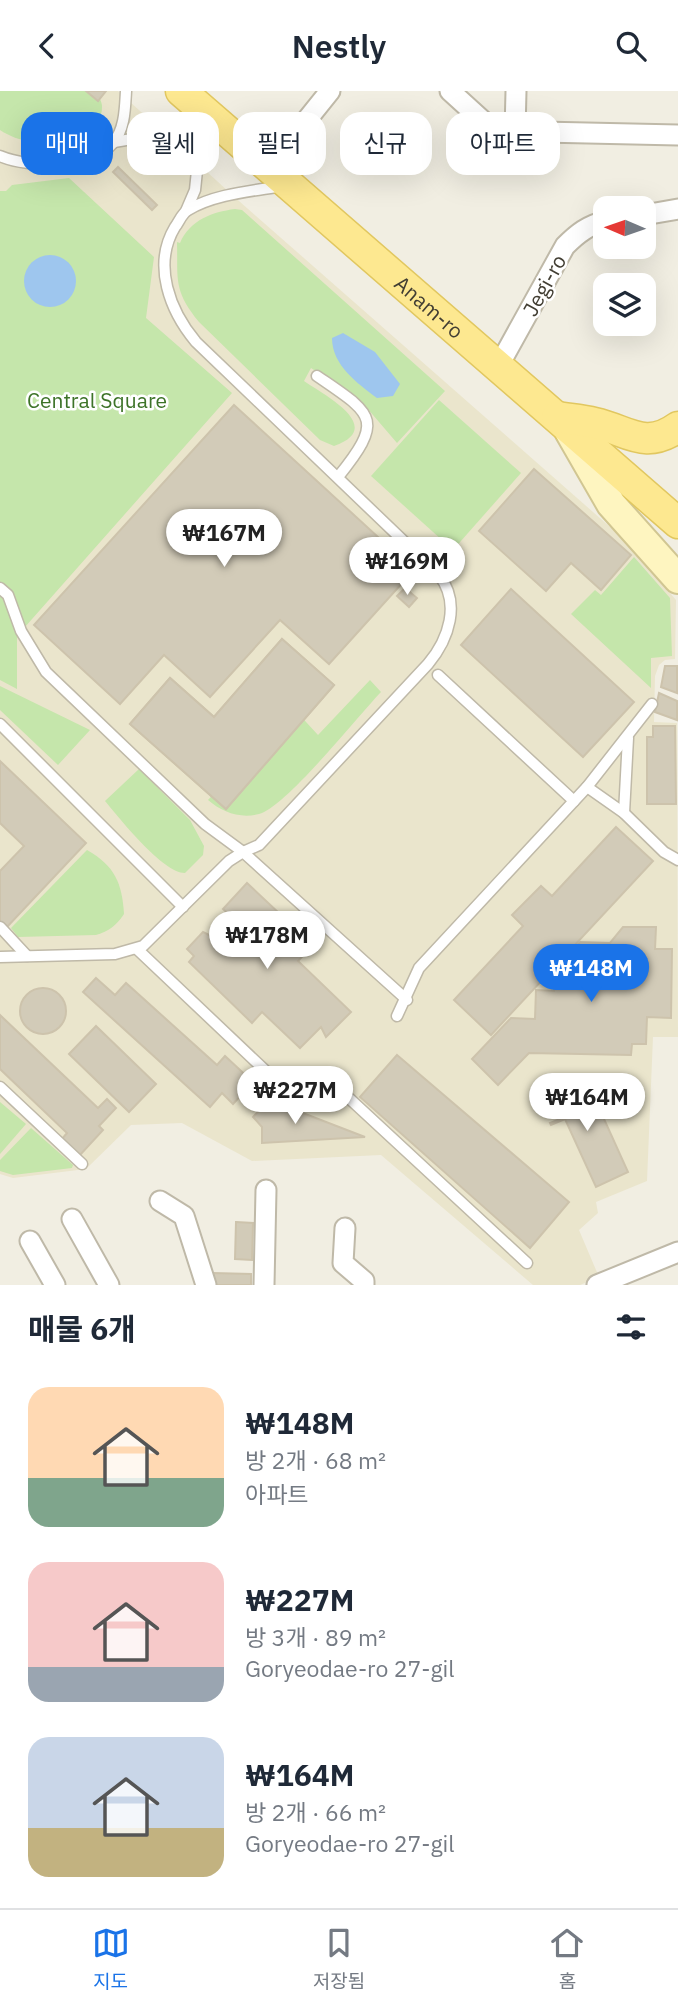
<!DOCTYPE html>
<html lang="ko">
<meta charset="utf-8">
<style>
:root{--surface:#fff;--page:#f6f6f7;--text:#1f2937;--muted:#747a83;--line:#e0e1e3;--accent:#1a73e8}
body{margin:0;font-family:"IBM Plex Sans","Noto Sans KR",sans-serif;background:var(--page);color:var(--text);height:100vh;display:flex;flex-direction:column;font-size:26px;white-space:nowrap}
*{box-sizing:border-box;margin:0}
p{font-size:23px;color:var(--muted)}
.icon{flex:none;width:38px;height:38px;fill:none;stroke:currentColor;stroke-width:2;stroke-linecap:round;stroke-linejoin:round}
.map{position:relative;height:1194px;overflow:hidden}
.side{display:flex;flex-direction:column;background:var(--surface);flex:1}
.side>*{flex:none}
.top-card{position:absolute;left:21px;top:21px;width:637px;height:63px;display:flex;gap:14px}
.needle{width:46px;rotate:272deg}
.fabs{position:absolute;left:593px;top:105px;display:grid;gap:14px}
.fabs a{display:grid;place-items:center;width:63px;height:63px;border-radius:14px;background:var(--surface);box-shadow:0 7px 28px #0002;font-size:35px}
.price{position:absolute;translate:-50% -60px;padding:0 16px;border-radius:24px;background:#fff;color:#222;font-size:23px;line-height:46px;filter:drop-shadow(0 2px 4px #0008)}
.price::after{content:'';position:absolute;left:50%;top:42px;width:21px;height:16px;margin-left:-10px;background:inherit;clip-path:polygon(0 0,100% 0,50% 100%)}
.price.on{background:var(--accent);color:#fff}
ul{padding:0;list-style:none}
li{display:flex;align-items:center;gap:21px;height:175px;padding:0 28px}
li span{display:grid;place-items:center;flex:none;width:196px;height:140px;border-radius:21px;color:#555}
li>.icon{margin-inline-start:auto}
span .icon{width:84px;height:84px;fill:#fffc;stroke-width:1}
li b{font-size:30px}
h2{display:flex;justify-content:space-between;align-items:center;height:84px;padding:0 28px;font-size:30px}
.tag{padding:0 24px;border-radius:21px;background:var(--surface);box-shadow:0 7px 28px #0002;font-size:24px;line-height:63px}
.tag.on{background:var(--accent);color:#fff}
header{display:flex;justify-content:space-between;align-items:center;height:91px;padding:0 28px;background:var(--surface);font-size:32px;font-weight:600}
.menu{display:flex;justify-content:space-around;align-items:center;height:98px;border-top:2px solid var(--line);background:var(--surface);font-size:19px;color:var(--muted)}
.menu a{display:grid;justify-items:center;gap:4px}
.menu .on{color:var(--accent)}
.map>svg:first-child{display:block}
.education{fill:#eae5cc}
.green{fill:#c5e6ab}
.water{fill:#9ec6ee}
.building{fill:#d2cbb8;stroke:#cdc3ac;stroke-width:2}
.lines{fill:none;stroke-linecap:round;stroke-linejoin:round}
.service-casing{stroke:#bfb9a8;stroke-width:13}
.minor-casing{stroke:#bfb9a8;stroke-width:23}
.secondary-casing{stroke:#d1c692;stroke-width:32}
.primary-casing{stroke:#e1c760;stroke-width:33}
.service{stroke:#fff;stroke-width:10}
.minor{stroke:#fff;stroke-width:19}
.secondary{stroke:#fef5c0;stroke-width:28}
.primary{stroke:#fde890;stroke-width:30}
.labels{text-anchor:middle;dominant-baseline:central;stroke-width:5;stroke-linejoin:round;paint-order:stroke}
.street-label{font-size:21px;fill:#423e33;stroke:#fff}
.park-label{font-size:21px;fill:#3d7328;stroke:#fff}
</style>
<header><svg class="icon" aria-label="back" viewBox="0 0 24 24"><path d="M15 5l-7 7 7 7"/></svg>Nestly<svg class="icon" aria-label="search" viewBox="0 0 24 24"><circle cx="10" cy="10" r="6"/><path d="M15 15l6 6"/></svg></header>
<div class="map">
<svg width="678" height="1194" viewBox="0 0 678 1194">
<rect width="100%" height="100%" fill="#f1eee2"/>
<polygon class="education" points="0,0 118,0 239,110 626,450 676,509 675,568 665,569 659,574 655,585 654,631 677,632 678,946 653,946 647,1090 596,1111 598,1122 579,1139 599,1186 580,1194 533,1194 381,1064 252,1070 182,1032 131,1034 86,1078 13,1087 0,1083"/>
<g class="green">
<path d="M0,0H96C98,4 102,11 102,15C104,44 52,52 31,50C19,49 9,45 0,39Z"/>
<polygon points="69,87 154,166 146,227 232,302 17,545 17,598 0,589 0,100 6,100 12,94"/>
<path d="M235,118L242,119L445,300L397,352L361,310L311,277L304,290C324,304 387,336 334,355L320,349L199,231C173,199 178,189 177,151L180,152C190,129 212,121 235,118Z"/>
<polygon points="439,309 521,382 453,459 371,385"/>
<polygon points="634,466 670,507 672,565 651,567 651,597 571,523 595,499 601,504"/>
<path d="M370,589L381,601C358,625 285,717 259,723C240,728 222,721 208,709L281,629L295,619L318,644Z"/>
<polygon points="0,595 90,639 58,674 0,619"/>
<path d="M139,678L190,729L204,755L203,764L185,782C163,782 120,728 105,710Z"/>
<path d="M87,759C115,775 122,792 124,823C116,835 109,840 96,844L18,846L11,837Z"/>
<polygon points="0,1011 26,1033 0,1063"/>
<polygon points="31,1037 73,1074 72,1077 13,1084 0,1080 0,1069"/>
</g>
<g class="water">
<circle cx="50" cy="190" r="26"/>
<path d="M343,242L375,261L400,293L393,305L377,307C357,292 332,274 332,247Z"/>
</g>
<g class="building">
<polygon points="86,0 106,0 98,10"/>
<polygon points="118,76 157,114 152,119 113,81"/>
<polygon points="234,314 414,479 329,573 280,529 210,606 164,564 120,613 34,534"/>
<polygon points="534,378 631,464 601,499 571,472 546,500 479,440"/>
<polygon points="405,497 417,507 409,516 397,505"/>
<polygon points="511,498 634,611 583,666 461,554"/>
<polygon points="282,548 334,594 226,718 130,633 170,587 214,626"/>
<polygon points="282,548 334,594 226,718 130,633 170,587 214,626"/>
<polygon points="665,575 677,575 677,602 661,596"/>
<polygon points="659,602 677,610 677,629 655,621"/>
<polygon points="653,635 675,635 676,713 647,713 647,646 653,646"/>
<polygon points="0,670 86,752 6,837 0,831 0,780 24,755 0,732"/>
<polygon points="616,736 653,770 491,944 454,909 523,835 512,824 541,795 552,805"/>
<polygon points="247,792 313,854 298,870 351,921 326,946 321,936 300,957 262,921 252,932 189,871 194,865 187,858 203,841 211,845 220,836 244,859 255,848 223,818"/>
<polygon points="623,836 656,836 655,858 672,858 671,927 647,926 646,953 632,953 631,964 529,962 498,994 472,968 511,927 535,928 536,899 554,900 556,878 580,851 610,852"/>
<polygon points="96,887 115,904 126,892 217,974 225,965 253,991 233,1013 222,1002 210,1016 83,901"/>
<circle cx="43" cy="920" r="23"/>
<polygon points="0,924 98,1017 107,1008 116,1017 99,1035 103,1039 79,1065 62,1048 67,1042 0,978"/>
<polygon points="96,935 156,993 129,1021 69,963"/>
<polygon points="397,964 569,1111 530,1157 360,1006"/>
<polygon points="572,991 576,998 582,995 593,1019 587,1022 588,1025 600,1019 628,1081 596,1096 565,1028 551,1034 550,1032 560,1028 557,1020 549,1024 547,1020 555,1017 553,1013 545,1017 540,1006"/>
<polygon points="269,1009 365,1046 262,1052 262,1036 253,1026"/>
<polygon points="236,1131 253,1132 252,1169 235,1168"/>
<polygon points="213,1182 251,1183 251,1194 213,1194"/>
</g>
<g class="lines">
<g class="service-casing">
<g id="service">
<polyline points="114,51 180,40 208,28"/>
<path d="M0,65C29,77 91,79 113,52C125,38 125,17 126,0"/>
<polyline points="186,120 195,99 199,60 210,30"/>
<path d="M317,285C372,323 386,327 338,386"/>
<polyline points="0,497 8,504 21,540 46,581 205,733 243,761 407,909"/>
<polyline points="438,584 574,710"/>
<polyline points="0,633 183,816"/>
<polyline points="587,696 624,722 664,761 678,769"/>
<polyline points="624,722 628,647"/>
<polyline points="0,836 27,865"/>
<polyline points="137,858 271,985 338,997 527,1172"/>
<path d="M0,866L115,863L143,855L229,770L243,761L259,754L428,573C449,548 461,512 439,484L196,251C170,220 152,174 175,136C179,131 182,122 188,119C214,103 253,100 282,95"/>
<polyline points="397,925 419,877 587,696 652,613"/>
<polyline points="0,996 82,1073"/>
</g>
</g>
<g class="minor-casing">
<g id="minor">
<polyline points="450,0 494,40 678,44"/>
<polyline points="515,41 516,0"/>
<polyline points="269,76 330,0"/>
<polyline points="644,124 678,118"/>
<path d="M498,276L565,155C577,143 588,134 606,130"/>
<polyline points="160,1110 184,1125 206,1194"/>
<polyline points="72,1128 109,1194"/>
<polyline points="345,1137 343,1172 364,1190 364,1194"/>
<polyline points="30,1150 55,1194"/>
<polyline points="264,1194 266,1099"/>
<polyline points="597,1194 678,1161"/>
</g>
</g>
<g class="secondary-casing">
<polyline id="secondary" points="569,340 611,413 678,488"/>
</g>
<g class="primary-casing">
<g id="primary">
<path id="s1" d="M181,0L678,432"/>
<path d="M557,326C569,328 582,329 595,332C627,339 645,360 678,336"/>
</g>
</g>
<use href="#service" class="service"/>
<use href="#minor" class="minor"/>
<use href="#secondary" class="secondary"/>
<use href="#primary" class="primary"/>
</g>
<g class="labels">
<g class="street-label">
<text transform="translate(544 194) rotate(-61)">Jegi-ro</text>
<text stroke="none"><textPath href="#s1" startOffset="329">Anam-ro</textPath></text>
</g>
<g class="park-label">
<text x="97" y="309">Central Square</text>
</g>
</g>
</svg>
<div class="fabs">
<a><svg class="needle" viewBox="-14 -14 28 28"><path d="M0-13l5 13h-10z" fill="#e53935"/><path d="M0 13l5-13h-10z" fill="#747a83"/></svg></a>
<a><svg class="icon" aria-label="layers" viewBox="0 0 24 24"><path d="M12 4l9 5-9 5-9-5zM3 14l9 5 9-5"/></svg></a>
</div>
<b class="price" style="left:224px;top:478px">₩167M</b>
<b class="price" style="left:407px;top:506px">₩169M</b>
<b class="price" style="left:267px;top:880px">₩178M</b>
<b class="price on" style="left:591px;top:913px">₩148M</b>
<b class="price" style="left:295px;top:1035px">₩227M</b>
<b class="price" style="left:587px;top:1042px">₩164M</b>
<div class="top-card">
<a class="tag on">매매</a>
<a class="tag">월세</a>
<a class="tag">필터</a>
<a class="tag">신규</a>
<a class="tag">아파트</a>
</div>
</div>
<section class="side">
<h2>매물 6개<svg class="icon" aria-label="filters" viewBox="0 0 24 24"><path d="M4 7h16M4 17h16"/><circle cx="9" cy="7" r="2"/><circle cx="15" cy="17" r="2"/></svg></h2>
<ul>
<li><span style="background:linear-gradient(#ffd9b3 65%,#7fa58c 0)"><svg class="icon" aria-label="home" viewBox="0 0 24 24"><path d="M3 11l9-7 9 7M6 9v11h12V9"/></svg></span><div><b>₩148M</b><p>방 2개 · 68 m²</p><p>아파트</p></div></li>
<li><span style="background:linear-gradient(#f6c9c9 75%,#9aa5b1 0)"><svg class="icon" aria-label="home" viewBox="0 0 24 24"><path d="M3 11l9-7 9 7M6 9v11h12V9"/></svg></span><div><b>₩227M</b><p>방 3개 · 89 m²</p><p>Goryeodae-ro 27-gil</p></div></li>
<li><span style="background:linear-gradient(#c9d6e8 65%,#c2b280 0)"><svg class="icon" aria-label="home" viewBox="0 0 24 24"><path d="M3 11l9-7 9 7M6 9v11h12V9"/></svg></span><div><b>₩164M</b><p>방 2개 · 66 m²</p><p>Goryeodae-ro 27-gil</p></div></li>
</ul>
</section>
<nav class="menu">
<a class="on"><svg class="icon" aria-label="map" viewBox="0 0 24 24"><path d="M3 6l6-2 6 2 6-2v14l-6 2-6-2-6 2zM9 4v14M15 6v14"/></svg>지도</a>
<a><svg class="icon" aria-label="saved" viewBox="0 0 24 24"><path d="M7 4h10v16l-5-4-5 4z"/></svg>저장됨</a>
<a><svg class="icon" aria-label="home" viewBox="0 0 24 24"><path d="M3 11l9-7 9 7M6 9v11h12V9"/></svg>홈</a>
</nav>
